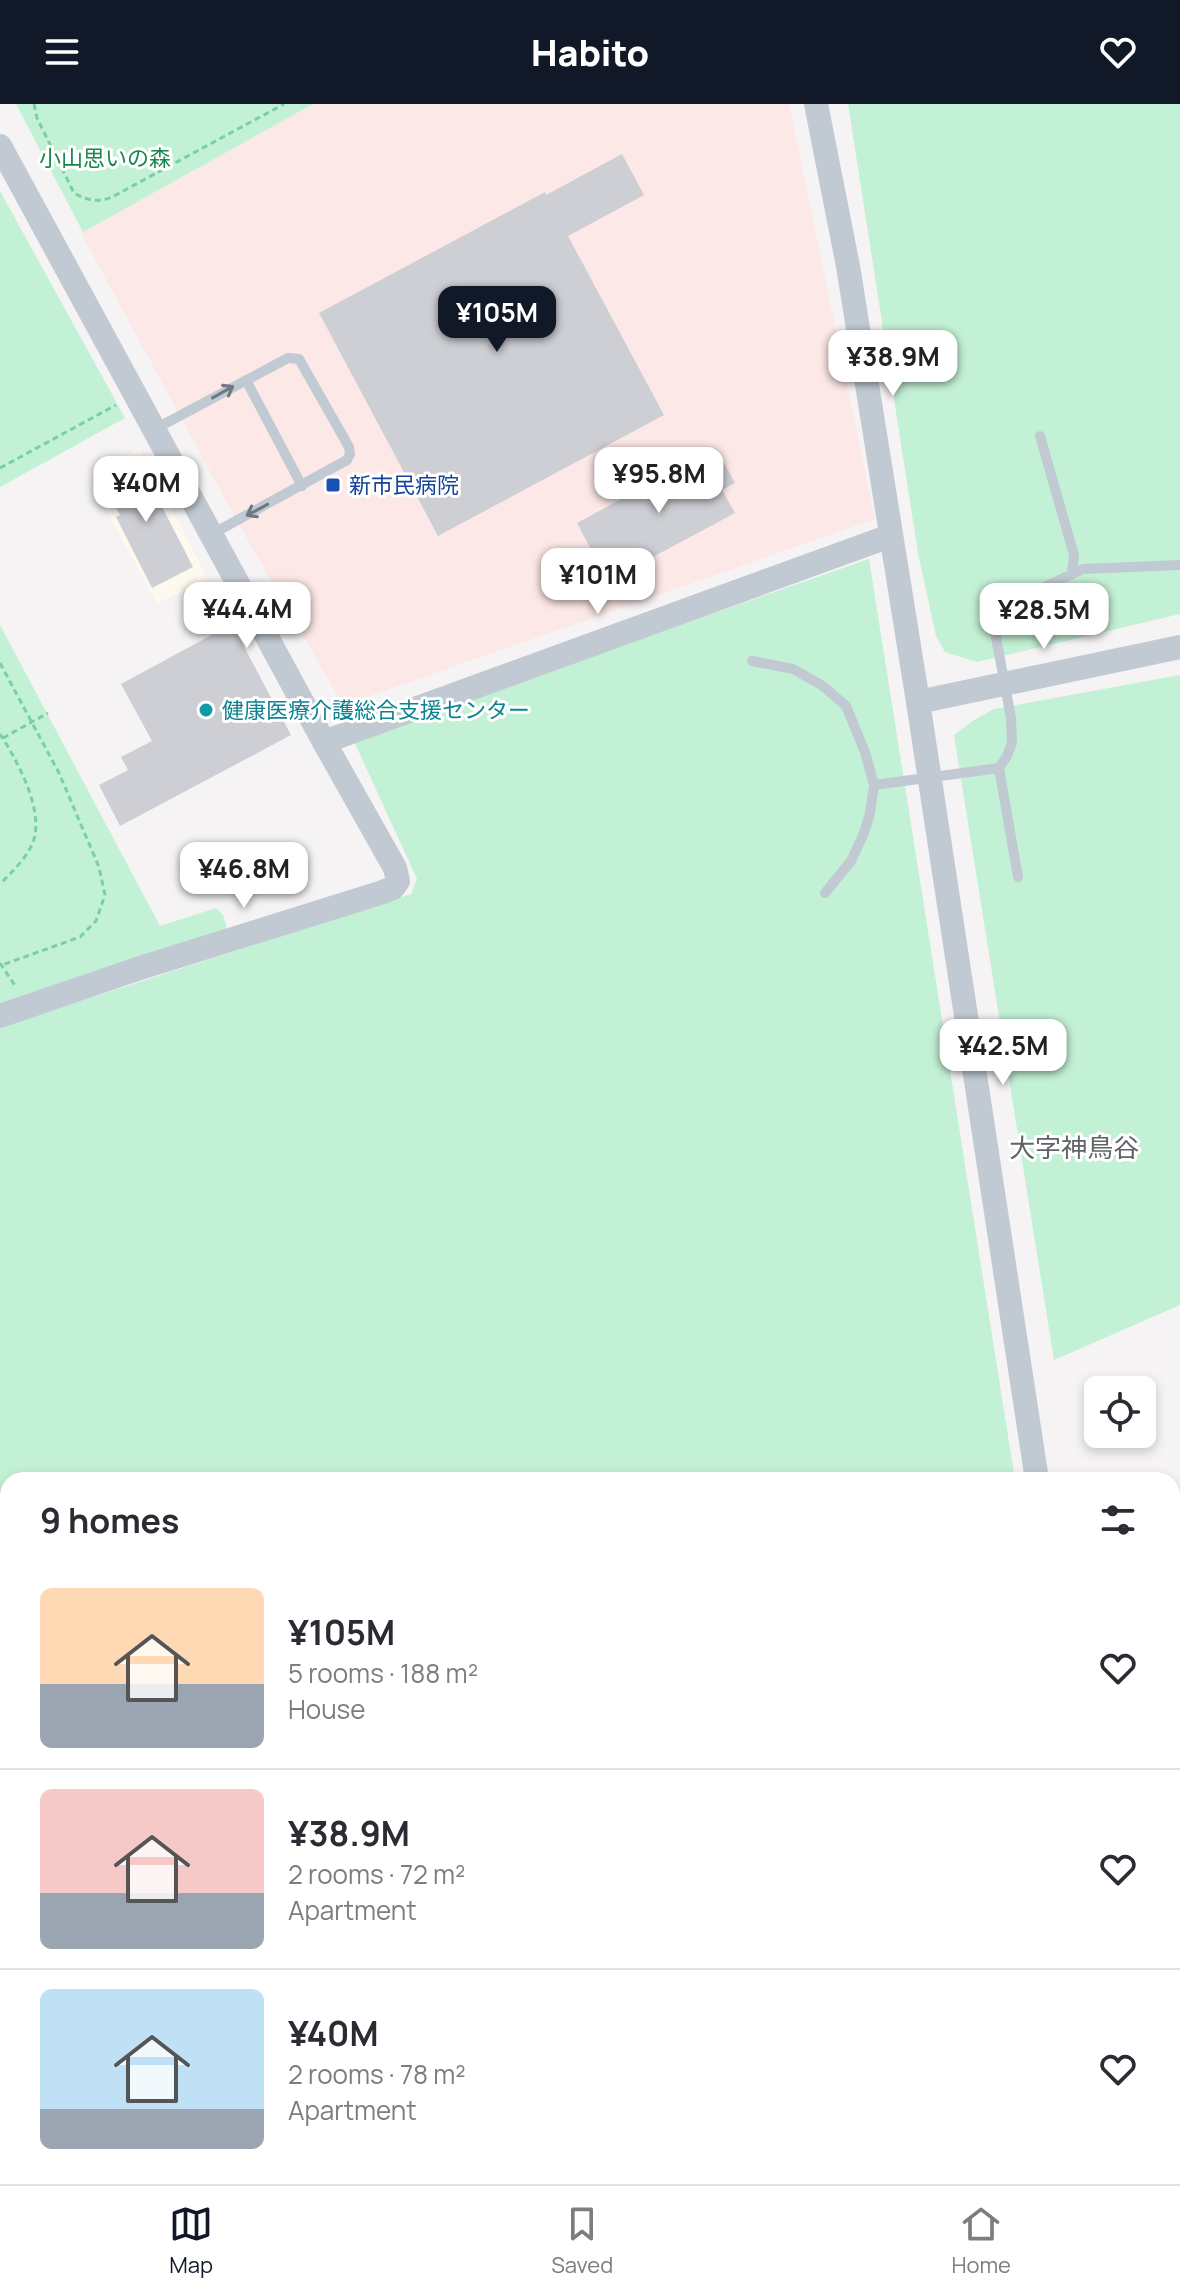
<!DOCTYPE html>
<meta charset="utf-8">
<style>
:root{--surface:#fff;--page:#f7f7f7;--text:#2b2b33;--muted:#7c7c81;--line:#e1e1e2;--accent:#111827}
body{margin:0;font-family:Manrope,"Noto Sans JP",sans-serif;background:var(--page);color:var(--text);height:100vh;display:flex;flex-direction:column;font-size:30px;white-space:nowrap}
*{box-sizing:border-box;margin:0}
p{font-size:26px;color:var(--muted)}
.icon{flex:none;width:44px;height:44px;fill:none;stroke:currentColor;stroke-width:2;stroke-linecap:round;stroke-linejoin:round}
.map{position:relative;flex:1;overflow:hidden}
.sheet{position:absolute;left:0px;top:1368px;width:1180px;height:712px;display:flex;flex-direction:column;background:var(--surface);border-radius:24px 24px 0 0;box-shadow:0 4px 12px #0003}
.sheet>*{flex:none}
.fabs{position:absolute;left:1084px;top:1272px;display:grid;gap:16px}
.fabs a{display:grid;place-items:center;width:72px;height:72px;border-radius:12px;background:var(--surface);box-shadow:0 4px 12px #0003;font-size:40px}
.price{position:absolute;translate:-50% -68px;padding:0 18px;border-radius:16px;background:#fff;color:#222;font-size:26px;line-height:52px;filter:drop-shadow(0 2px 4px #0008)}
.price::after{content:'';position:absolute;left:50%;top:48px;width:24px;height:18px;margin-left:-12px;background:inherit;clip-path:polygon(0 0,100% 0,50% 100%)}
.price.active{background:var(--accent);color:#fff}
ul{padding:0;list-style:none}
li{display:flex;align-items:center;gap:24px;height:200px;padding:0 40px}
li+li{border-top:2px solid var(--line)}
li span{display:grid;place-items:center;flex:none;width:224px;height:160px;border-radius:12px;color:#555}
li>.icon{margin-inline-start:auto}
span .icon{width:96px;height:96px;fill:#fffc;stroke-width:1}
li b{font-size:34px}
h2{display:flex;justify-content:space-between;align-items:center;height:96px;padding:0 40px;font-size:34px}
header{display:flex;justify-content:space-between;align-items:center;height:104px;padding:0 40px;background:var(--accent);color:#fff;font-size:36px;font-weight:800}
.dock{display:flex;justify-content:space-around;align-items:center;height:112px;border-top:2px solid var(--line);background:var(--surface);font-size:22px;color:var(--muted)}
.dock a{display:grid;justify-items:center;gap:4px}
.dock .active{color:var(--accent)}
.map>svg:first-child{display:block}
.commercial{fill:#fdf9ef}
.medical{fill:#fce8e6}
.green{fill:#c3f1d5}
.water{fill:#90daee}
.building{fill:#cdcfd5}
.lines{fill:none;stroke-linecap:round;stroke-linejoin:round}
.path{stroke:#7ad0a6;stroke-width:3;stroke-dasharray:6 4;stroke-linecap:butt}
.service{stroke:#c1cad2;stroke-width:10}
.minor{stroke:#c1cad2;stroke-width:20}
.tertiary{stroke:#c1cad2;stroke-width:24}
.oneway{stroke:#6e7983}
.transit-dot{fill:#1a4fb4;stroke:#fff;stroke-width:3}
.culture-dot{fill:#0f9aa8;stroke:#fff;stroke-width:3}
.labels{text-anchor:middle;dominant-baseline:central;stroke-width:6;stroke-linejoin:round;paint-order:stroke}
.park-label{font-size:22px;fill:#17864f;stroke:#fff}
.transit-label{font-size:22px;fill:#164399;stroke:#fff;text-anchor:start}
.culture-label{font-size:22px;fill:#0d838f;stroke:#fff;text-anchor:start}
.quarter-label{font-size:26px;fill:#5f6368;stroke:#fff}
</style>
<header><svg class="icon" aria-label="menu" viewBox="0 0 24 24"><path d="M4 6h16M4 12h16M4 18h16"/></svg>Habito<svg class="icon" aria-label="heart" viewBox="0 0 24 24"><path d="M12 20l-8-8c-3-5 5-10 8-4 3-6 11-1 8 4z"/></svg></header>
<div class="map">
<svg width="1180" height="2080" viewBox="0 0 1180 2080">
<rect width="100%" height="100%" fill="#f5f3f3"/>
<polygon class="commercial" points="139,344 208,474 157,500 87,371"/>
<polygon class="medical" points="313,0 789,0 875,415 358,596 339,594 237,417 81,129"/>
<g class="green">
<polygon points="16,0 313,0 83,128"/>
<polygon points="848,0 1180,0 1180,510 977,558 945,548 936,532 918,449"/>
<polygon points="0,87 125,314 0,383"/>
<polygon points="869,455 1015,1376 8,1376 8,1744 0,1748 0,923 411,790 417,775 353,635"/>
<polygon points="0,521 160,822 216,804 223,811 228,828 0,900"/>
<polygon points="1180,571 1180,1201 1054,1256 954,631 974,616 994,605"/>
</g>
<polygon class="water" points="707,2072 865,2072 863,2080 699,2080"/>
<g class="building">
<polygon points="622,50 644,91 568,132 664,311 438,432 319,209 545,88 546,91"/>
<polygon points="716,344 735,379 722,386 735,409 608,477 577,419"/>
<polygon points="133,354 155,394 157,393 193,463 152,484 116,413 120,411 99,373"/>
<polygon points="232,520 291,631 120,722 99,681 128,666 121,653 152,637 121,580"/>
</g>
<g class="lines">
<g class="path">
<path d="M34,0L37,14L74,89C88,97 100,99 114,92L284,0"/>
<polyline points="0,364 116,301"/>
<polyline points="0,559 59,669 99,763 105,791 96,817 80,833 2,861"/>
<path d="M0,630C17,656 43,704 34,735C29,752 12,768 0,780"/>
<polyline points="3,634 48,609"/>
<polyline points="0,859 16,883"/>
</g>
<g class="service">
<polyline points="246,276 302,382"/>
<polyline points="155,325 288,254 299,255 349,343 350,350 347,356 212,430"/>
<polyline points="1040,332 1074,451 1072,470"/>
<polyline points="752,557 793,565 823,582 846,602 865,648 874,681 870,709 864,729 851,757 825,789"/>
<polyline points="999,664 1018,773"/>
<polyline points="874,681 999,664 1007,652 1012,639 1011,614 992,512 997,505 1083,465 1180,461"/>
<polyline points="1172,1589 1180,1583"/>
<polyline points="1172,1968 1180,1960"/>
</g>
<g class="minor">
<polyline points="8,1872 1,1876 8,1887"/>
<polyline points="127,2072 132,2080"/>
<polyline points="580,2072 580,2080"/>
<polyline points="174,2080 203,2072"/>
<polyline points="908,2080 908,2072"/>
<polyline points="1008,2080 1009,2072"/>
</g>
<g class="tertiary">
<polyline points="816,0 848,162 918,598 1037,1376"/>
<polyline points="0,42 324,638 395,764 398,777 393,784 380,789 140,864 0,912"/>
<polyline points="918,598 1180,543"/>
<polyline points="324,638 890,432"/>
<polyline points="0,1777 8,1773"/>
<polyline points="0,1985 8,1997"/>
<polyline points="57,2072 63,2080"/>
<polyline points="1073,2080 1074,2072"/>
</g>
</g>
<defs><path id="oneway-shaft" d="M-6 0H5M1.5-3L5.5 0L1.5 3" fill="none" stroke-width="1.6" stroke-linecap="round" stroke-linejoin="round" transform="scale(2)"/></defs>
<g class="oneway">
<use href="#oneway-shaft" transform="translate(223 288) rotate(-29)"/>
<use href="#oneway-shaft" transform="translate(257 406) rotate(152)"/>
</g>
<rect class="transit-dot" x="325" y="373" width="16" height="16" rx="4"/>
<circle class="culture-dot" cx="206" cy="606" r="8"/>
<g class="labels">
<g class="park-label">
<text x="105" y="54">小山思いの森</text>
</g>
<g class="transit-label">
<text x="349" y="381">新市民病院</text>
</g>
<g class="culture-label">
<text x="222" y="606">健康医療介護総合支援センター</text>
</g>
<g class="quarter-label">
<text x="1074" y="1043">大字神鳥谷</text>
</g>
</g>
</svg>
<div class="fabs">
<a><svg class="icon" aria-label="locate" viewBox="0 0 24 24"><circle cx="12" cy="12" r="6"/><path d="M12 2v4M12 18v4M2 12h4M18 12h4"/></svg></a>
</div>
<b class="price active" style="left:497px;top:250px">¥105M</b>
<b class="price" style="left:893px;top:294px">¥38.9M</b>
<b class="price" style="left:659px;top:411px">¥95.8M</b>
<b class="price" style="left:146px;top:420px">¥40M</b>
<b class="price" style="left:598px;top:512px">¥101M</b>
<b class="price" style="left:247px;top:546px">¥44.4M</b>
<b class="price" style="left:1044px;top:547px">¥28.5M</b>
<b class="price" style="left:244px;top:806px">¥46.8M</b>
<b class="price" style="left:1003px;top:983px">¥42.5M</b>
<section class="sheet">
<h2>9 homes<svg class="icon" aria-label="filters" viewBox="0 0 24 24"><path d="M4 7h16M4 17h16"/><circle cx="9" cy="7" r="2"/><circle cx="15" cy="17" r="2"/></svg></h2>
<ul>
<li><span style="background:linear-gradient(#ffd9b3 60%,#9aa5b1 0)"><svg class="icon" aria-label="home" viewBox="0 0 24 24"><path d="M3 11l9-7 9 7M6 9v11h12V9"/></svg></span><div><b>¥105M</b><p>5 rooms · 188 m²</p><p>House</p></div><svg class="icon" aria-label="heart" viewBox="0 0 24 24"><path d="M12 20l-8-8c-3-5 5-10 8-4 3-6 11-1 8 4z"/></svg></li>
<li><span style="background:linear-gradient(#f6c9c9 65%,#9aa5b1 0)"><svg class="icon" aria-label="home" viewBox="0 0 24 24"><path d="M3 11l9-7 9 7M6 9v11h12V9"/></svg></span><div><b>¥38.9M</b><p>2 rooms · 72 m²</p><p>Apartment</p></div><svg class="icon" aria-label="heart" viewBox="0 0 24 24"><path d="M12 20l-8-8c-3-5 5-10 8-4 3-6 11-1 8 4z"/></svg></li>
<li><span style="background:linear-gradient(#bfe0f5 75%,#9aa5b1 0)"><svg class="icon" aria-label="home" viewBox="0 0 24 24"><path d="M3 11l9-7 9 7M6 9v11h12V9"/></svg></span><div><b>¥40M</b><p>2 rooms · 78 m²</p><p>Apartment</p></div><svg class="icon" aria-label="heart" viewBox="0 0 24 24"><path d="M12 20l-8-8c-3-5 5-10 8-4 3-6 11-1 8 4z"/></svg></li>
</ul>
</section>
</div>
<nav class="dock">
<a class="active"><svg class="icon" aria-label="map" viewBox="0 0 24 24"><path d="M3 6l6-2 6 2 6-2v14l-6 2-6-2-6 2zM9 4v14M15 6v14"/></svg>Map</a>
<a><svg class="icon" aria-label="saved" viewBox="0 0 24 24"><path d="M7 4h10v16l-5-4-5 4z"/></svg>Saved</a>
<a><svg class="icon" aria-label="home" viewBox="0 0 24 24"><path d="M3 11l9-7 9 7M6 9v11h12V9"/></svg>Home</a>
</nav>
